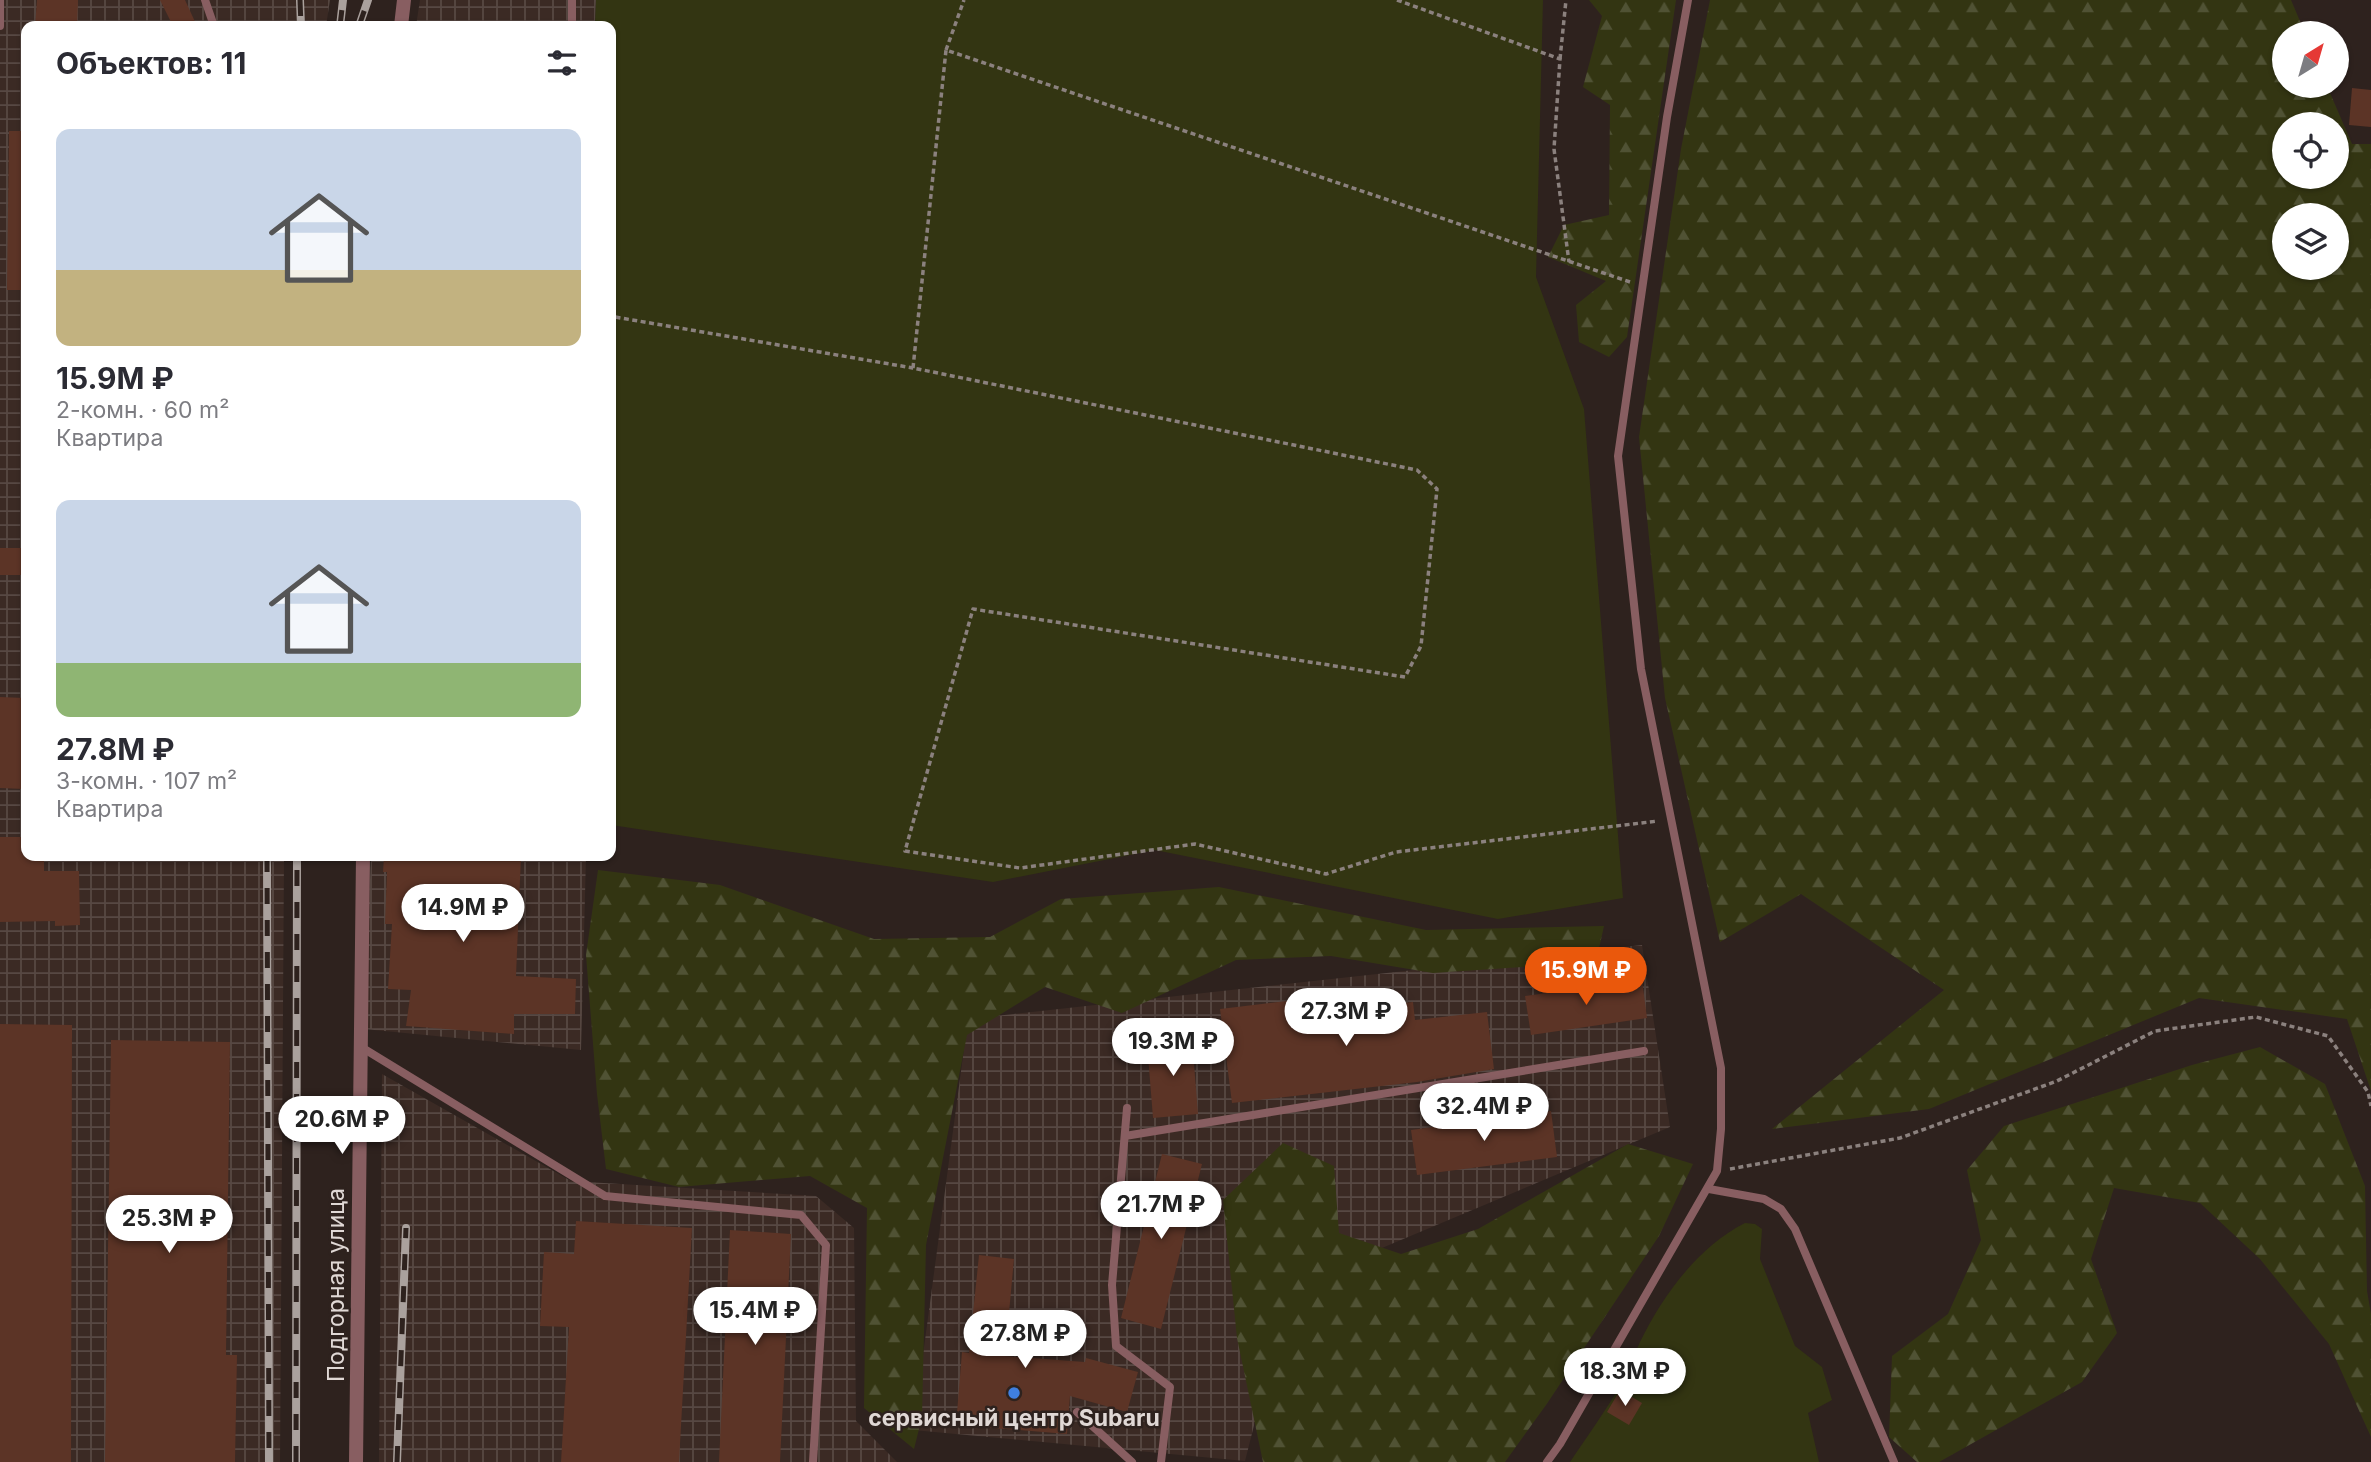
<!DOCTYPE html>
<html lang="ru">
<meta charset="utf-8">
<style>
:root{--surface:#fff;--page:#f7f7f7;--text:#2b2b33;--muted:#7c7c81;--accent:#ea580c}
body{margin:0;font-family:Inter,sans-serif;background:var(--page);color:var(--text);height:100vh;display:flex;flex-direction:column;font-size:26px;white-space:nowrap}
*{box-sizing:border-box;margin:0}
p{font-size:23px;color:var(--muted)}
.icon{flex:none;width:38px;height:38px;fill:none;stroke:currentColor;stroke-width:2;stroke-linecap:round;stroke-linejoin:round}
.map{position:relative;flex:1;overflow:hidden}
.details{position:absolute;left:21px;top:21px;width:595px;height:840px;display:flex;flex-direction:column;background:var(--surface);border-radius:14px;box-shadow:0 2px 5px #0004}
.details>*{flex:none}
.needle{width:46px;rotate:37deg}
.buttons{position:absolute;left:2272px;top:21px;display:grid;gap:14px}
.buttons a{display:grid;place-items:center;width:77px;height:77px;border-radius:50%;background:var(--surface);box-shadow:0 2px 5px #0004;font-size:35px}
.price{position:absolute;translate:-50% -60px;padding:0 16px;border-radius:24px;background:#fff;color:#222;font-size:23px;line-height:46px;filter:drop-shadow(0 2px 4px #0008)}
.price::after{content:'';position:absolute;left:50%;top:42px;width:21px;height:16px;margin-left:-10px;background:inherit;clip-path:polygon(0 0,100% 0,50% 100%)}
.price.selected{background:var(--accent);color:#fff}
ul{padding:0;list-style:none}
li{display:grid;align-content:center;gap:14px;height:371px;padding:0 35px}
li span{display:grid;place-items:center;height:217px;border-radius:14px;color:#555}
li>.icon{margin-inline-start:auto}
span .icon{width:126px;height:126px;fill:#fffc;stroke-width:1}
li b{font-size:30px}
h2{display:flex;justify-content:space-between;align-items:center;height:84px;padding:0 35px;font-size:30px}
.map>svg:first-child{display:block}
.industrial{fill:url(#industrial-grid)}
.forest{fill:url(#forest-firs);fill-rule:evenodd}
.green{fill:#333512}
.building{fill:#5c3426}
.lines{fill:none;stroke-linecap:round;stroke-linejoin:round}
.path{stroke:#8b817e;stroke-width:3.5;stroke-dasharray:5 3.5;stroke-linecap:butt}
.service{stroke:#885e61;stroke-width:8}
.minor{stroke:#885e61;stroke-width:14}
.rail-casing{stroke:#aaa19d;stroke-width:8}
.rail{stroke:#2e221e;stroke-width:5;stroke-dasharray:16;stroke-linecap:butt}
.shop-dot{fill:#3f7fe0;stroke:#2e221e;stroke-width:2.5}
.labels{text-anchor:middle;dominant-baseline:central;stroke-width:5;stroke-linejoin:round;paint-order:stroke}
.street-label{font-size:23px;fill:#e0d8d5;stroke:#2e221e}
.poi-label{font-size:23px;font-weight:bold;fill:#e0d8d5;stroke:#2e221e}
</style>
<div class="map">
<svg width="2371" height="1462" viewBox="0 0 2371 1462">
<defs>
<pattern id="industrial-grid" width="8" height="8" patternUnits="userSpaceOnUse" patternTransform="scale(1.75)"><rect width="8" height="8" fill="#3b2a24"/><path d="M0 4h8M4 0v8" fill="none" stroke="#574843"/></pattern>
<pattern id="forest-firs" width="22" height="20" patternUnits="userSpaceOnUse" patternTransform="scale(1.75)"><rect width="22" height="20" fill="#333512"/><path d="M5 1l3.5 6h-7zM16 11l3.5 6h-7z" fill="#505234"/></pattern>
</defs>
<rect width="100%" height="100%" fill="#2e221e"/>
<g class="industrial">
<polygon points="0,0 330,0 326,26 26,26 26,856 284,856 280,1462 0,1462"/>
<polygon points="420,0 596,0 595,26 416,26"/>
<polygon points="371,856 586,856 581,1050 364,1029"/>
<polygon points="1642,945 1670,1127 1289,1287 1245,1461 913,1430 968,1019"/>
<polygon points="382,1074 571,1181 816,1196 854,1228 856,1421 897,1462 379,1462"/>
</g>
<g class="forest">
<polygon points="1589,0 1676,0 1627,337 1609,357 1579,342 1576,305 1606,281 1548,257 1564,225 1609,215 1610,105 1583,87 1602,16"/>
<path d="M1710,0H2291L2305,33H2284V86H2327L2352,144H2371V1091L2347,1019L2199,998L1929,1109L1772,1129L1944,990L1801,894L1720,942L1665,698L1639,437L1681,149ZM2336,124V177H2284V124ZM2284,215H2336V268H2284Z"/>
<polygon points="598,870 720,885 874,939 990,937 1061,899 1219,887 1426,930 1604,926 1596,962 1433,973 1331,956 1236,960 1122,1013 1045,987 967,1035 926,1245 922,1417 914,1449 864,1408 867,1208 810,1176 679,1187 606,1169 597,1094 586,955"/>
<polygon points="2260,1047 2325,1084 2365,1186 2367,1291 2371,1314 2371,1437 2329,1344 2260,1259 2200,1203 2114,1188 2091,1259 2117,1333 2082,1382 1939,1462 1917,1462 1889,1437 1892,1356 1948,1314 1981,1240 1967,1170 2004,1126 2192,1065"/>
<polygon points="1283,1143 1334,1166 1339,1233 1401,1254 1478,1229 1628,1144 1693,1164 1659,1236 1546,1405 1505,1462 1263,1462 1237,1338 1223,1200"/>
</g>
<g class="green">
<polygon points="596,0 1543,0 1536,277 1584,409 1623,898 1498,919 1155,850 993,882 611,825 611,26 595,26"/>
<path d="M1745,1223L1755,1224L1762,1229L1760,1259L1795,1346L1822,1367L1832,1400L1808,1413L1819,1462H1570C1588,1435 1607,1409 1623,1381C1630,1369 1634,1354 1640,1342C1663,1295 1698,1247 1745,1223Z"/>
</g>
<g class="building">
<polygon points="37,0 78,0 77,26 35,26"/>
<polygon points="160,0 185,0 197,26 173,26"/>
<polygon points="2352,88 2371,90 2371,127 2349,125"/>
<polygon points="9,131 26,131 26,290 7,290"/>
<rect x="0" y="548" width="26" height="27"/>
<polygon points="0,697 25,698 24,789 0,788"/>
<polygon points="0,837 26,837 26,856 44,856 44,871 79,871 80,925 55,926 55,921 0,922"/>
<polygon points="384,856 521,856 516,976 576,979 575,1014 514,1014 514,1034 406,1026 411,990 388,989 392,924 385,924 387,872 383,872"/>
<polygon points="1642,980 1647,1018 1531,1035 1525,996"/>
<polygon points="1312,998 1314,1014 1413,1002 1415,1020 1487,1012 1494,1069 1417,1082 1232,1103 1220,1009"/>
<polygon points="0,1024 72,1025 71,1462 0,1462"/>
<polygon points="1192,1039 1198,1114 1153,1118 1147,1043"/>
<polygon points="111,1040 230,1042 226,1355 237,1355 235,1462 105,1462"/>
<polygon points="1551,1111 1557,1157 1417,1175 1411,1130"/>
<polygon points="1162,1154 1202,1164 1161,1329 1121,1318"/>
<polygon points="576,1221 692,1228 679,1462 561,1462 569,1327 540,1326 544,1252 574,1254"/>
<polygon points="730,1230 791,1234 780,1462 719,1462"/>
<polygon points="979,1255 1014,1259 1005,1356 1085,1362 1086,1358 1138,1372 1127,1412 1070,1396 1067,1434 956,1425 962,1352 969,1353"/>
<polygon points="1620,1390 1642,1403 1629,1425 1607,1412"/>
</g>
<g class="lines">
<g class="path">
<polyline points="1397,0 1560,59 1554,149 1569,262"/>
<polyline points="946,50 964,0"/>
<polyline points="1560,59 1566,0"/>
<polyline points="1630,282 946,50 913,368 1417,470 1437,489 1421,646 1405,677 973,609 905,851 1020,868 1195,844 1326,874 1396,852 1658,821"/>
<polyline points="611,333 615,317 913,368"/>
<polyline points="1730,1169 1900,1138 2057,1081 2155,1031 2256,1017 2328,1036 2368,1092 2371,1106"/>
</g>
<g class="service">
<polyline points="205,0 214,26"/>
<polyline points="0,26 0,0"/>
<polyline points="572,26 572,0"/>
<polyline points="361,1047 605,1196 801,1215 826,1245 813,1462"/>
<polyline points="1127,1108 1112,1285 1116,1346 1170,1387 1161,1462"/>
<polyline points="1125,1136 1644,1051"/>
<polyline points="1709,1189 1764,1199 1781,1209 1795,1229 1894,1462"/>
<polyline points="1077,1412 1132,1462"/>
<polyline points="1547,1462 1560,1444 1717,1171 1721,1129 1721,1068 1641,669 1618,456 1667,117 1688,0"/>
</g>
<g class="minor">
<polyline points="401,26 404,0"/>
<polyline points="356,1462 363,856"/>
</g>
<g class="rail-casing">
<g id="rail">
<polyline points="300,0 301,26"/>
<polyline points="340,26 343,0"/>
<polyline points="359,26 368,0"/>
<polyline points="267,856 269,1462"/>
<polyline points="296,1462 297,856"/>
<polyline points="397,1462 406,1228"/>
</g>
</g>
<use href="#rail" class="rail"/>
</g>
<circle class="shop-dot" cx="1014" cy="1393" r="7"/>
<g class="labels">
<g class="street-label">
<text transform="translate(336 1285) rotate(-90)">Подгорная улица</text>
</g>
<g class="poi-label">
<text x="1014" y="1418">сервисный центр Subaru</text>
</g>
</g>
</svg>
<div class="buttons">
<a><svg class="needle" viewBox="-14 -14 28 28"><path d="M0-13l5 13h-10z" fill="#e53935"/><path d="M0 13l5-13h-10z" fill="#7c7c81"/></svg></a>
<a><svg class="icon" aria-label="locate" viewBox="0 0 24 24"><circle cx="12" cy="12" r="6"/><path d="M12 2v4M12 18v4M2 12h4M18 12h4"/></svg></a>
<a><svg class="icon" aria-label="layers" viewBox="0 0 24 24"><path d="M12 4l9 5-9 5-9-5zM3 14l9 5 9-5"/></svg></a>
</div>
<b class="price" style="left:463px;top:944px">14.9M ₽</b>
<b class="price selected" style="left:1586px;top:1007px">15.9M ₽</b>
<b class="price" style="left:1346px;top:1048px">27.3M ₽</b>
<b class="price" style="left:1173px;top:1078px">19.3M ₽</b>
<b class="price" style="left:1484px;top:1143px">32.4M ₽</b>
<b class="price" style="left:342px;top:1156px">20.6M ₽</b>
<b class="price" style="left:1161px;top:1241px">21.7M ₽</b>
<b class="price" style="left:169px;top:1255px">25.3M ₽</b>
<b class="price" style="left:755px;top:1347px">15.4M ₽</b>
<b class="price" style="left:1025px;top:1370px">27.8M ₽</b>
<b class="price" style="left:1625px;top:1408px">18.3M ₽</b>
<section class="details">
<h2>Объектов: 11<svg class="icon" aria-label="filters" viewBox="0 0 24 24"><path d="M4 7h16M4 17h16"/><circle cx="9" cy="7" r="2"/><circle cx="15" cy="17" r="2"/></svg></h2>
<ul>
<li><span style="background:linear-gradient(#c9d6e8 65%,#c2b280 0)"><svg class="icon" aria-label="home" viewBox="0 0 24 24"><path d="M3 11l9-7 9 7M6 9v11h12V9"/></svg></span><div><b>15.9M ₽</b><p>2-комн. · 60 m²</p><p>Квартира</p></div></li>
<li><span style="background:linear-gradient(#c9d6e8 75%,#8fb573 0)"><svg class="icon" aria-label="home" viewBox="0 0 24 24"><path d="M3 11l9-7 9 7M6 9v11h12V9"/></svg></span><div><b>27.8M ₽</b><p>3-комн. · 107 m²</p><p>Квартира</p></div></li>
</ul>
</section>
</div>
